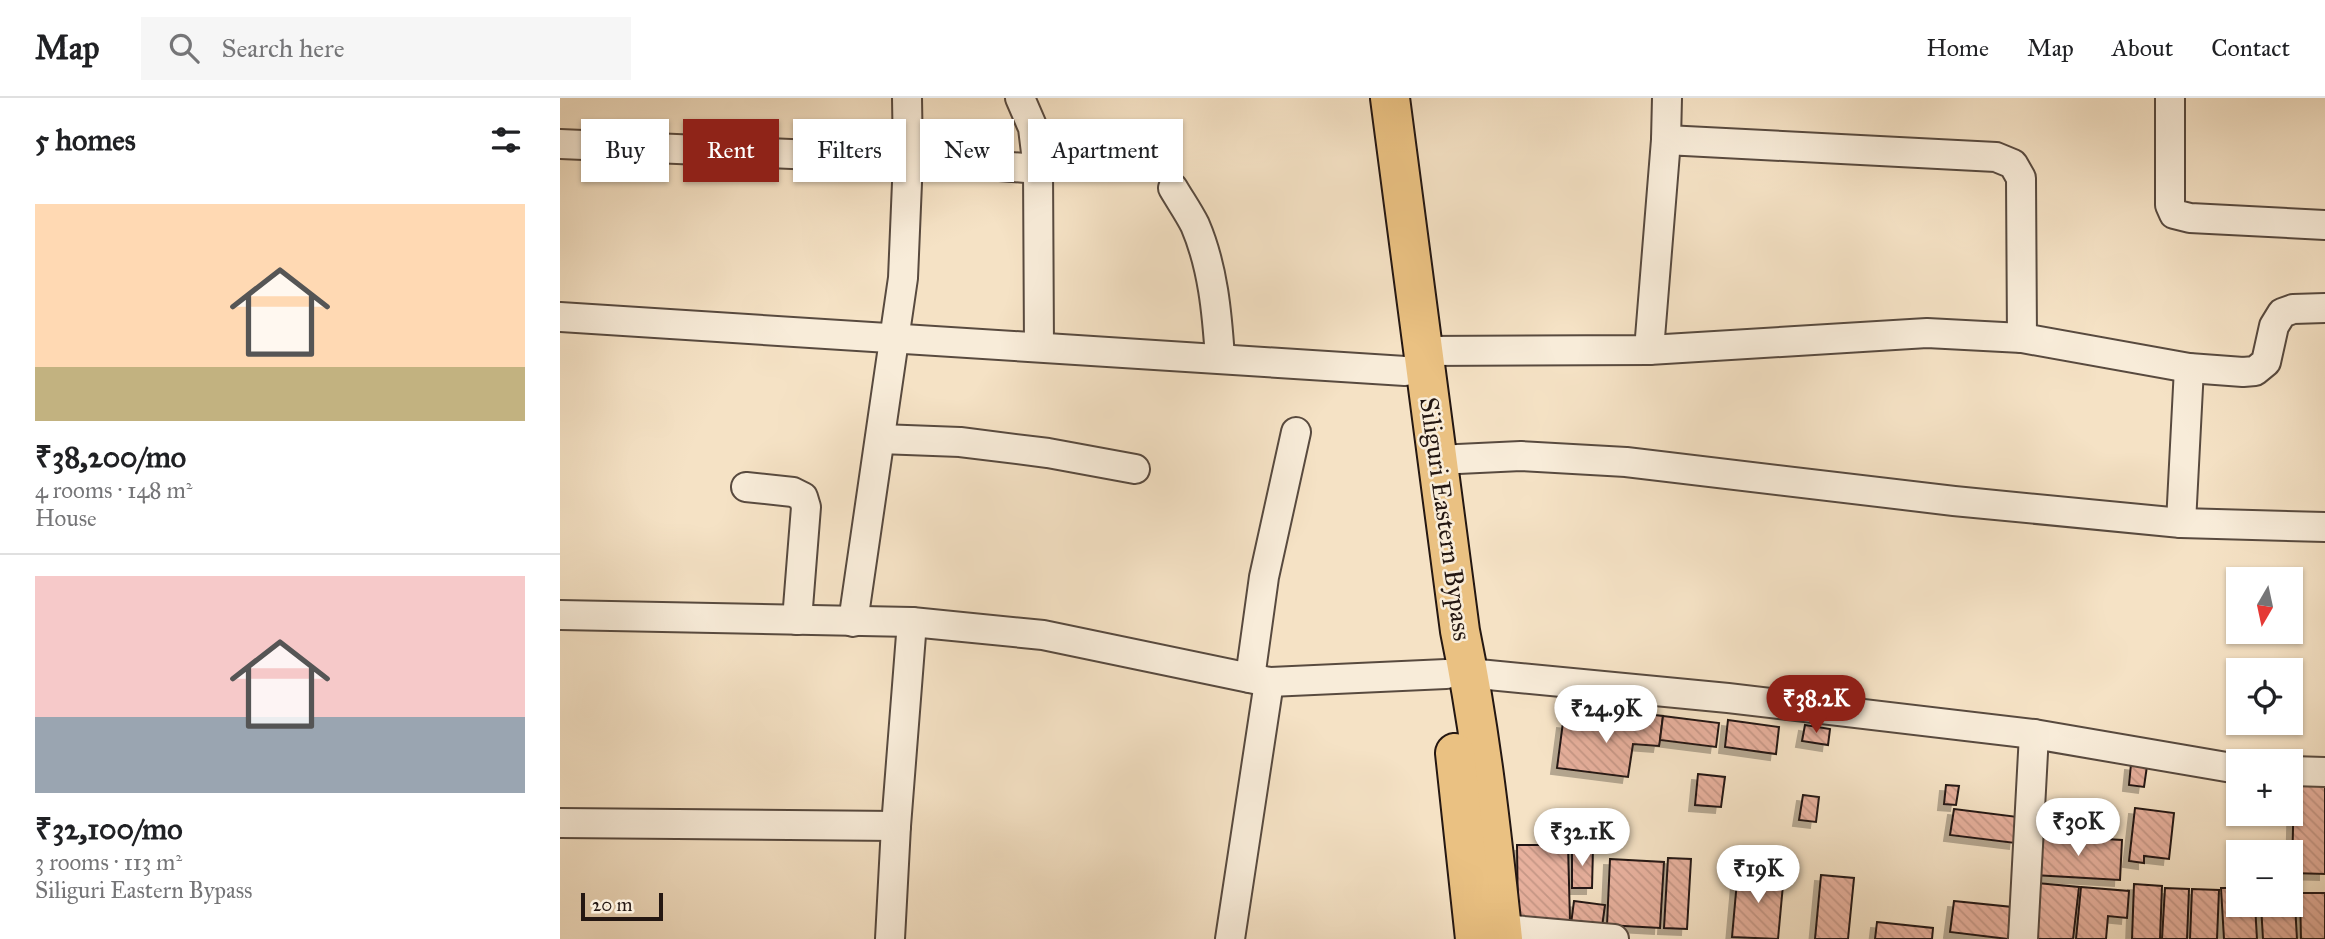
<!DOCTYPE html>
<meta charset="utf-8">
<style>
:root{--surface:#fff;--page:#f6f6f6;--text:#202124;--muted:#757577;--line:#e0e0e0;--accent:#8f2418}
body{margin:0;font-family:"IM FELL Great Primer",serif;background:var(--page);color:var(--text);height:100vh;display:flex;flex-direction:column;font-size:26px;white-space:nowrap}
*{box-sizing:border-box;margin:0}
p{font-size:23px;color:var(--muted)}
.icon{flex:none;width:38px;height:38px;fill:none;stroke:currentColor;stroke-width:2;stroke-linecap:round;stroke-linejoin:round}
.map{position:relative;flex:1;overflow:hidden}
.panel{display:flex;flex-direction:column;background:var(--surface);width:560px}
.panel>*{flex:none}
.banner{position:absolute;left:21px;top:21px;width:665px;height:63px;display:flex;gap:14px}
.needle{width:46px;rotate:189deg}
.fabs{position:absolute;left:1666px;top:469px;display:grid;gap:14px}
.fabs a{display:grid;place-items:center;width:77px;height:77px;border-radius:0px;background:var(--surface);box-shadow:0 2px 5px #0004;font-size:35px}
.scale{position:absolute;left:21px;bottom:18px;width:82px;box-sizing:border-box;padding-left:7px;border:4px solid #241712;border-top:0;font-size:19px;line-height:24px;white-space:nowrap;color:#241712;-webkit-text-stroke:5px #f8ecd9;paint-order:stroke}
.price{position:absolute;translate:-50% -60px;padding:0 16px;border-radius:24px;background:#fff;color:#222;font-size:23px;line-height:46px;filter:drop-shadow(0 2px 4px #0008)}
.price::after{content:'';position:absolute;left:50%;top:42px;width:21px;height:16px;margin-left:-10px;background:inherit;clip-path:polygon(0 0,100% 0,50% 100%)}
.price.active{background:var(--accent);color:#fff}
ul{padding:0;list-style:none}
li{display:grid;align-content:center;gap:14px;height:371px;padding:0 35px}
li+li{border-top:2px solid var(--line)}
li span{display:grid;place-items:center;height:217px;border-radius:0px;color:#555}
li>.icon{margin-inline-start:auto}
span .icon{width:126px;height:126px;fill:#fffc;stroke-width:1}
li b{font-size:30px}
h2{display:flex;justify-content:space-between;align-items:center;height:84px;padding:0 35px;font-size:30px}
.chip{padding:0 24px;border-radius:0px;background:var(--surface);box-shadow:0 2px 5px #0004;font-size:24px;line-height:63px}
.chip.active{background:var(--accent);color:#fff}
header{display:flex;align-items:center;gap:42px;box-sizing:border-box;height:98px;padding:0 35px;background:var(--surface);border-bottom:2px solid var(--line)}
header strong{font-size:33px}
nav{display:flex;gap:38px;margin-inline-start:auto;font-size:24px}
.search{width:490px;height:63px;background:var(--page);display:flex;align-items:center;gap:18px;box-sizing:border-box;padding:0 24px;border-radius:0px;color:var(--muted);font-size:26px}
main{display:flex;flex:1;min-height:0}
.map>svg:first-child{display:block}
.building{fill:url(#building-back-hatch);stroke:#241712;stroke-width:2;filter:url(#shadow)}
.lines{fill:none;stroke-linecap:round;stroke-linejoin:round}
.minor-casing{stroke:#584a3f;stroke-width:32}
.primary-casing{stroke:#241712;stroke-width:42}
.minor{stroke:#f8ecd9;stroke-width:28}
.primary{stroke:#eac182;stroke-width:38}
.labels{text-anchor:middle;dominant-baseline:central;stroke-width:5;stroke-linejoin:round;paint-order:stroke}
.street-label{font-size:26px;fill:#241712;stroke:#f8ecd9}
</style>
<header>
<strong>Map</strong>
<div class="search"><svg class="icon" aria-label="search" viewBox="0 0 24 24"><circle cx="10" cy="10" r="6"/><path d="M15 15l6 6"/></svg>Search here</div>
<nav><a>Home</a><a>Map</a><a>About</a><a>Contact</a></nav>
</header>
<main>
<section class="panel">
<h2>5 homes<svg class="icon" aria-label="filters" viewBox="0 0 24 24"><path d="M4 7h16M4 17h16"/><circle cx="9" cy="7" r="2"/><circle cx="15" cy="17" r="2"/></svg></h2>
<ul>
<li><span style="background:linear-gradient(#ffd9b3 75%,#c2b280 0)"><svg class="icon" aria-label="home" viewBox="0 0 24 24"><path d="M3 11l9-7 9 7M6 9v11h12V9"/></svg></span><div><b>₹38,200/mo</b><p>4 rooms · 148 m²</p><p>House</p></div></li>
<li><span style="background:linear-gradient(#f6c9c9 65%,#9aa5b1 0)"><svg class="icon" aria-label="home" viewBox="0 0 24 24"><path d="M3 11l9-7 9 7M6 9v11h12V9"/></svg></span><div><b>₹32,100/mo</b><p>3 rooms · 113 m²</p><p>Siliguri Eastern Bypass</p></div></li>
</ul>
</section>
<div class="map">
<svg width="1765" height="841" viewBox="0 0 1765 841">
<defs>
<pattern id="building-back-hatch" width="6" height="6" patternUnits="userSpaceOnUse" patternTransform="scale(1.75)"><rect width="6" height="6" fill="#e7b09d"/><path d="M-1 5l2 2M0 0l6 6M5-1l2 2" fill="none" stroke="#c69786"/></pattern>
<filter id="shadow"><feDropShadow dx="-6" dy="6" stdDeviation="0" flood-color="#0004"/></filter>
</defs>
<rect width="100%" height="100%" fill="#f5e2c5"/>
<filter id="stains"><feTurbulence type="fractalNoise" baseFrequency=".00286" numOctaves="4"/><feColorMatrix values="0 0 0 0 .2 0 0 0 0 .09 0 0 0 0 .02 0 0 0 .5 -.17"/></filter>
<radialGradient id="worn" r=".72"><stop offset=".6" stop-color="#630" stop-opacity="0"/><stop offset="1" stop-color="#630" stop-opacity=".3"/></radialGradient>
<g class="building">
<polygon points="1076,615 1103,618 1100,642 1099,648 1073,646 1068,679 997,670 1003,624 1074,632"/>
<polygon points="1103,618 1159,625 1156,649 1100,642"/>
<polygon points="1168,622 1219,629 1216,656 1165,649"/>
<polygon points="1245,627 1270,631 1268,647 1242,643"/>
<polygon points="1571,666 1587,668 1584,689 1569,687"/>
<polygon points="1138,676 1165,679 1161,709 1135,707"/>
<polygon points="1386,687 1399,688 1396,707 1384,706"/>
<polygon points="1734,687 1765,688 1765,776 1732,775"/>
<polygon points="1243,697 1259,699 1256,724 1239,722"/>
<polygon points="1575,710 1614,715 1609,761 1584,758 1584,765 1569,763"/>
<polygon points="1394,711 1458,719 1455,745 1390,737"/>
<polygon points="1477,737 1562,742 1560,782 1474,777"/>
<polygon points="957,747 1008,747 1010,823 958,823"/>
<polygon points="1012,750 1033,750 1032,790 1012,790"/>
<polygon points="1108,760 1131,761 1127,831 1104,830"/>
<polygon points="1050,761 1104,764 1100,830 1047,827"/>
<polygon points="1178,772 1224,776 1218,841 1172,839"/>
<polygon points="1261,777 1294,780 1288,841 1255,841"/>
<polygon points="1477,785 1519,789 1513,841 1471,841"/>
<polygon points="1574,786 1602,788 1600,841 1572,841"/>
<polygon points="1521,789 1569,793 1567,820 1548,818 1546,841 1516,841"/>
<polygon points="1731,789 1734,789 1737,841 1703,841 1701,807 1731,807"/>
<polygon points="1605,790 1629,791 1627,841 1602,841"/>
<polygon points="1661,790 1678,790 1678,807 1695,807 1697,841 1664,841"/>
<polygon points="1632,791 1659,792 1657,841 1630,841"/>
<polygon points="1740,795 1765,795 1765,841 1741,841"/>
<polygon points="1014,803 1045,807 1042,829 1011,826"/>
<polygon points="1394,803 1452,809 1448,841 1390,834"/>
<polygon points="1317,824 1373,830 1372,841 1315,841"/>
</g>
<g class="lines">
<g class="minor-casing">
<g id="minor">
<polyline points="460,0 473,30 478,71 479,249"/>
<polyline points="1610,0 1610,107 1614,116 1630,120 1765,127"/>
<polyline points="1106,42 1107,0"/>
<polyline points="0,46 348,61 478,71"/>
<path d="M613,90C620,102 629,115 635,127C653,169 657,215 660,260"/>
<polyline points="0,219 845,273"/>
<polyline points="1089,252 1106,42 1436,59 1453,66 1461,80 1462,240"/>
<polyline points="864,253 1089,252 1367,235 1462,240 1629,270 1683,274 1695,273 1706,264 1714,228 1722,215 1733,211 1765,210"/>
<polyline points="320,341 400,344 488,355 575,371"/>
<polyline points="877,362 961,358 1066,364 1394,403 1621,425 1765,429"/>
<polyline points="186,389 233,394 243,399 246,409 237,522"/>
<polyline points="1621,425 1629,270"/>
<polyline points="0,517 352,524 483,537 709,584 886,576"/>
<polyline points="293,524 343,180 348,61 347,0"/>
<polyline points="908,575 1168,600 1474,636 1678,671"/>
<polyline points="690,580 704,479 736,334"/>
<polyline points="1731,673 1765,674"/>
<polyline points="0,725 336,728"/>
<polyline points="942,831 1054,841"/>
<polyline points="330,841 336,728 352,524"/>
<polyline points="670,841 709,584"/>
<polyline points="1463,841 1474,636"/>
</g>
</g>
<g class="primary-casing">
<g id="primary">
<path d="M830,0L900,533C921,635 932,738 943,841"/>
<polyline points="895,655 915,841"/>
</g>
</g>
<use href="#minor" class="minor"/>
<use href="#primary" class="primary"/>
</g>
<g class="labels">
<g class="street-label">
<text transform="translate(886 421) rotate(82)">Siliguri Eastern Bypass</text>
</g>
</g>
<rect width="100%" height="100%" filter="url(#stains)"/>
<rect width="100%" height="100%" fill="url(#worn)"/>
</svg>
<div class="fabs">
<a><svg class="needle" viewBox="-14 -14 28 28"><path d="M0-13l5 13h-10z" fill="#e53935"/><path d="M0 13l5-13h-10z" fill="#757577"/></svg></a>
<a><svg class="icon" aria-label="locate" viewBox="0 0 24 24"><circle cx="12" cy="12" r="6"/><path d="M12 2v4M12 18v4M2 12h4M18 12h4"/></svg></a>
<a>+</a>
<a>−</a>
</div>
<div class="scale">20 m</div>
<b class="price active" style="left:1256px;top:637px">₹38.2K</b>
<b class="price" style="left:1046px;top:647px">₹24.9K</b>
<b class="price" style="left:1518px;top:760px">₹30K</b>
<b class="price" style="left:1022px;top:770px">₹32.1K</b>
<b class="price" style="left:1198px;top:807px">₹19K</b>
<div class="banner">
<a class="chip">Buy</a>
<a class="chip active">Rent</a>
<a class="chip">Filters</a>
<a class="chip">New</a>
<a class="chip">Apartment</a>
</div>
</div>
</main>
